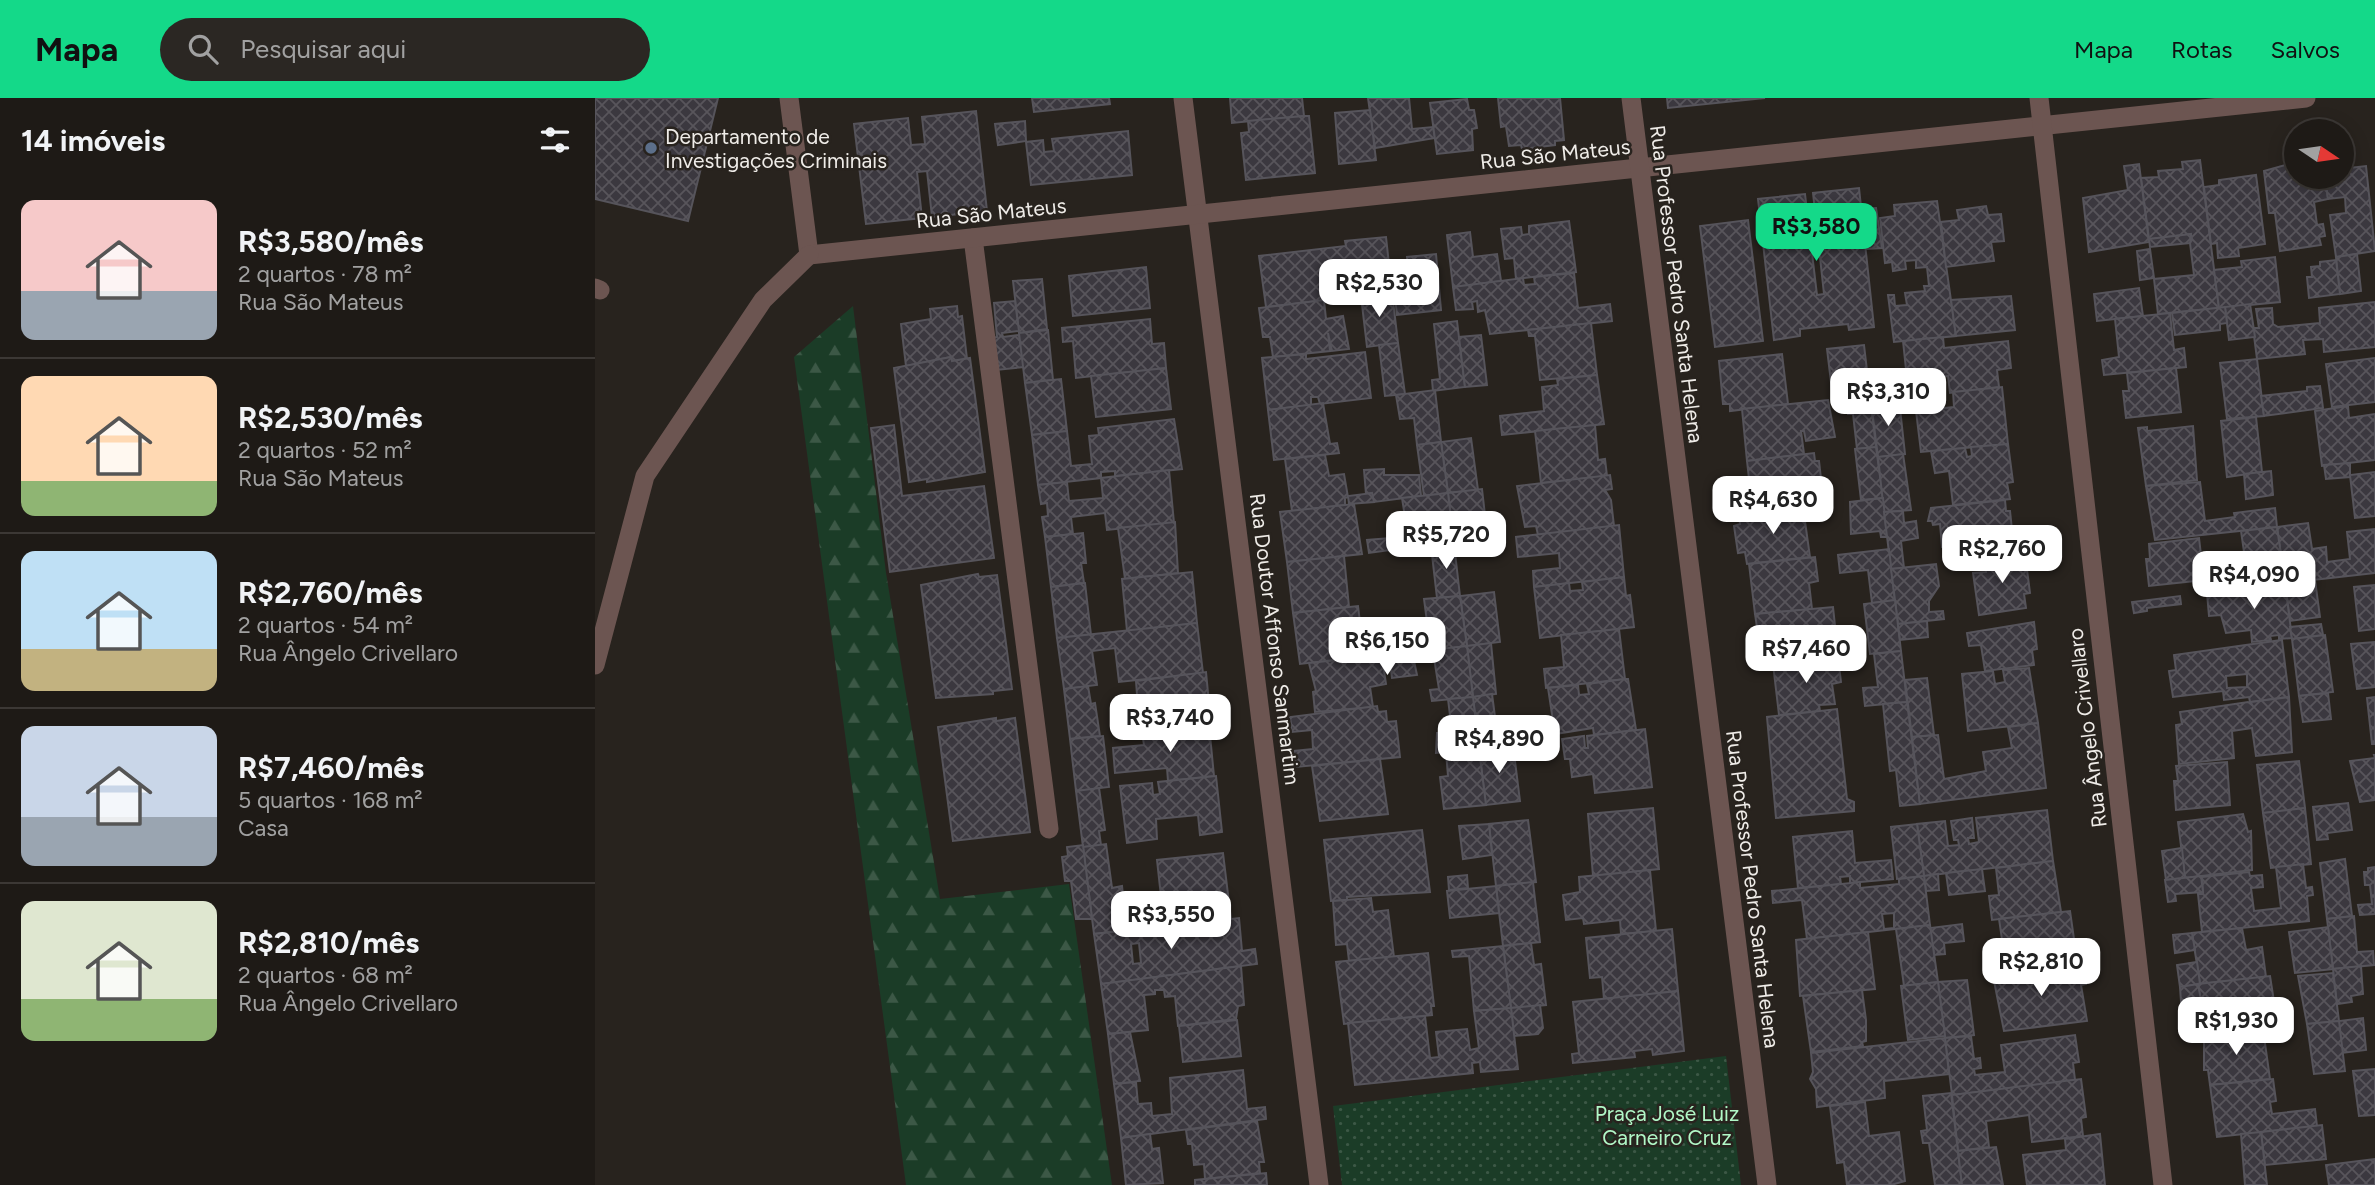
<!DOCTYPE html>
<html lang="pt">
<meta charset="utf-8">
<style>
:root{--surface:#1e1a16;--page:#2b2723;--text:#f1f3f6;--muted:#a1a1a1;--line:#3c3835;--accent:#14d989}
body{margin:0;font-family:Figtree,sans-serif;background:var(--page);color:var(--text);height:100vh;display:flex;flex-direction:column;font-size:26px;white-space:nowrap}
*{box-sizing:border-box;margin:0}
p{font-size:23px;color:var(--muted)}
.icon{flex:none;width:38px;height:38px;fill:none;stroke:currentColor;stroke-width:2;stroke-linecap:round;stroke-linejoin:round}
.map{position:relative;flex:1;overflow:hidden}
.drawer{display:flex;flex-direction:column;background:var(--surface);width:595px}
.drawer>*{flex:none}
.needle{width:46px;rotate:103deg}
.buttons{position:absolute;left:1689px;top:21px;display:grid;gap:14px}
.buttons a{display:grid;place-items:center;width:70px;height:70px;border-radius:50%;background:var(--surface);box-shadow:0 4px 18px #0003,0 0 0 2px var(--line);font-size:35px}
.price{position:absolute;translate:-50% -60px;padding:0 16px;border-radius:14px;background:#fff;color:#222;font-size:23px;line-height:46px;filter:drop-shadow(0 2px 4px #0008)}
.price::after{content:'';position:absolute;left:50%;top:42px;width:21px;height:16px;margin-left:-10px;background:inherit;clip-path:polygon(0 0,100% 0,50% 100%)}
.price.on{background:var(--accent);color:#111}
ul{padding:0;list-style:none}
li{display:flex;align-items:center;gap:21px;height:175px;padding:0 21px}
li+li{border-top:2px solid var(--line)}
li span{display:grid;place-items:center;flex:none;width:196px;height:140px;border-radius:14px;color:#555}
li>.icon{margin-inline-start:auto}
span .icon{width:84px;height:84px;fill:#fffc;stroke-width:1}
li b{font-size:30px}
h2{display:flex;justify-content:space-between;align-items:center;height:84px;padding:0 21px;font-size:30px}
header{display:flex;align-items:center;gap:42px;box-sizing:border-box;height:98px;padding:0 35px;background:var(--accent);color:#111}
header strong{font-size:33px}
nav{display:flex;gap:38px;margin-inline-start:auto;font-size:24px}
.search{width:490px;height:63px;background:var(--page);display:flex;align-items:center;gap:18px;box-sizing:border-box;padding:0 24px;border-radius:38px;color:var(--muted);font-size:26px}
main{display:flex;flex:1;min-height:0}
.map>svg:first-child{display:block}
.grass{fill:url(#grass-dots)}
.forest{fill:url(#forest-firs)}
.building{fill:url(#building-cross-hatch);stroke:#56545b;stroke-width:2;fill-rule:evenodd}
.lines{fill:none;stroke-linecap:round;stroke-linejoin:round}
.service{stroke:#6c5551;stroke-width:19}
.minor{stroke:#6c5551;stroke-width:19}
.tertiary{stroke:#6c5551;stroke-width:19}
.service-dot{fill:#5c6f8a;stroke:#28231e;stroke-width:2.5}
.labels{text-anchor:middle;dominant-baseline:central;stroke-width:5;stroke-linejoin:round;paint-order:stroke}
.poi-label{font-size:21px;fill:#efece8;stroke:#28231e;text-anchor:start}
.street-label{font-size:21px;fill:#efece8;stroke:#28231e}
.park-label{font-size:21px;fill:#b1f8c7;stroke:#28231e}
</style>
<header>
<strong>Mapa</strong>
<div class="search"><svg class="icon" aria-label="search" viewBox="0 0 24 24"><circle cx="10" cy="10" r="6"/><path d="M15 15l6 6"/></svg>Pesquisar aqui</div>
<nav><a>Mapa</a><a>Rotas</a><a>Salvos</a></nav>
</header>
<main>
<section class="drawer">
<h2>14 imóveis<svg class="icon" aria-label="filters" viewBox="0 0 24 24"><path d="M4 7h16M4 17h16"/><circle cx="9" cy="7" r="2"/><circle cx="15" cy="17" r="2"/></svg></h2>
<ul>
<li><span style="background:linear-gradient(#f6c9c9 65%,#9aa5b1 0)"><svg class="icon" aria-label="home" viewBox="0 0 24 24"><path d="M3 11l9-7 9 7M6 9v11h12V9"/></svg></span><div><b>R$3,580/mês</b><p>2 quartos · 78 m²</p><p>Rua São Mateus</p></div></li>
<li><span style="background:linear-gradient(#ffd9b3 75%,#8fb573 0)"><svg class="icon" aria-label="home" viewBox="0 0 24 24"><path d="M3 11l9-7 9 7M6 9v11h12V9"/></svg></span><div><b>R$2,530/mês</b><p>2 quartos · 52 m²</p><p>Rua São Mateus</p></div></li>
<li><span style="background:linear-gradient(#bfe0f5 70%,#c2b280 0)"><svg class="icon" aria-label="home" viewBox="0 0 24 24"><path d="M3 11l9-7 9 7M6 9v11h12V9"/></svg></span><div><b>R$2,760/mês</b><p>2 quartos · 54 m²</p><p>Rua Ângelo Crivellaro</p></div></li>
<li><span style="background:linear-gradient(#c9d6e8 65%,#9aa5b1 0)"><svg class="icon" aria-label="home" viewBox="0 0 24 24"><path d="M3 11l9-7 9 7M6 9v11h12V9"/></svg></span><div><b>R$7,460/mês</b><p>5 quartos · 168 m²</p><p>Casa</p></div></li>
<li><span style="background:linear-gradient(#dfe7d0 70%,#8fb573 0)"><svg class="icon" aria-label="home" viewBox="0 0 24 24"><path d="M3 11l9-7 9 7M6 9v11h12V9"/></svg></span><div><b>R$2,810/mês</b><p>2 quartos · 68 m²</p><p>Rua Ângelo Crivellaro</p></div></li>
</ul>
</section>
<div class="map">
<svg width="1780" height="1087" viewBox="0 0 1780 1087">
<defs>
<pattern id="grass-dots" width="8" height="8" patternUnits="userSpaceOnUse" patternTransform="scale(1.75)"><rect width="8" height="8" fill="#1b3c27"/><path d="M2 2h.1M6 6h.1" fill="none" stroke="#3c5846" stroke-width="1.8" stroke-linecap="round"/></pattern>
<pattern id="forest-firs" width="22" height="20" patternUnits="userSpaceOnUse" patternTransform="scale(1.75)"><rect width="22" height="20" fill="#1b3c27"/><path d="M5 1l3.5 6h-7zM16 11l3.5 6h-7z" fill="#3c5846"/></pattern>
<pattern id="building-cross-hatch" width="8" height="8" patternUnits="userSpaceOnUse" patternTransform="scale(1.75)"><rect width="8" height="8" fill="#3b383f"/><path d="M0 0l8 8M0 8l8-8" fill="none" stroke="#58555b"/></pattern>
</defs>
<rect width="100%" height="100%" fill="#28231e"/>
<polygon class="grass" points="1131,958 1146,1087 747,1087 738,1008"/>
<polygon class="forest" points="258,208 291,475 345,801 474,786 517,1087 311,1087 199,259"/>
<g class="building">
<polygon points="0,0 123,0 93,123 0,101"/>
<polygon points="437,0 514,0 515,6 439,14"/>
<polygon points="635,0 707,0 709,18 637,25"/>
<polygon points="773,0 814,0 817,31 838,29 840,40 780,50"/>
<polygon points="903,0 965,0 969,42 960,43 960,47 927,51 926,47 914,48 911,28 906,29"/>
<polygon points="1072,0 1170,0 1073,10"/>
<polygon points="872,1 874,12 879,12 882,30 877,31 878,52 842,56 835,5"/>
<polygon points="775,12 781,62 744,66 740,15"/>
<polygon points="381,13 392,113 337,119 332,73 322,74 327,120 271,126 259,26 313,20 316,47 330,46 327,19"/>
<polygon points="709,18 714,18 720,75 651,82 646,35 654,34 653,23"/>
<polygon points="430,23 431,43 403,47 400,26"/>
<polygon points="533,33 537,77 436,87 431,44 448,42 449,54 459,53 457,41"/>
<polygon points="1605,62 1624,210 1563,216 1559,181 1599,177 1595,145 1597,142 1596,136 1554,141 1546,80 1564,79 1563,73 1588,71 1587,64"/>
<polygon points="1544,66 1554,144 1494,154 1488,100 1533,92 1529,68"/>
<polygon points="1694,66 1694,71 1701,70 1701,79 1730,79 1733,101 1719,104 1722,127 1728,126 1730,138 1724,139 1726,147 1685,153 1680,115 1674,115 1669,73"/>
<polygon points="1771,68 1780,153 1741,159 1735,117 1751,115 1750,99 1733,101 1730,79 1746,79 1746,71"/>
<polygon points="1661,77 1670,146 1643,150 1644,158 1623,160 1622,145 1616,146 1609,89 1624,87 1624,82"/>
<polygon points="1264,90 1279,229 1254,232 1253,226 1205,231 1205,238 1179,242 1163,101 1210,96 1222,197 1229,196 1218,95"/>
<polygon points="1342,103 1361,238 1299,244 1293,197 1299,197 1300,208 1312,207 1310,195 1330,193 1329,188 1334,188 1332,169 1321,170 1321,162 1310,163 1311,171 1298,173 1297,164 1290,165 1285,120 1300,118 1299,107"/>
<polygon points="1391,108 1393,117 1406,116 1409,143 1396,144 1399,163 1351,169 1346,124 1364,122 1362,112"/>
<polygon points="1281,110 1287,150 1271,151 1266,111"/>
<polygon points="1153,122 1168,243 1120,249 1105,128"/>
<polygon points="974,123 981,174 921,181 919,160 910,161 906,131 926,129 927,137 934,136 934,128"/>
<polygon points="875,134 878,159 902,156 906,183 858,189 852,137"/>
<polygon points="1596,136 1595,145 1555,149 1554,141"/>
<polygon points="791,139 797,194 671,209 664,158 751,148 750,143"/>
<polygon points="1555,151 1559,180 1545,182 1542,153"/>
<polygon points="841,156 846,212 802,217 797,173 813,171 812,159"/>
<polygon points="1762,156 1766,193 1745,196 1741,159"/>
<polygon points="1680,159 1685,204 1624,210 1619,172 1647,169 1646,163"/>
<polygon points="1741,162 1745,196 1714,200 1712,179 1717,179 1716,169 1725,168 1725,164"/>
<polygon points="551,169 555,210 478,218 474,178"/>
<polygon points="979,175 983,210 1015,206 1017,223 895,236 890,212 883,214 882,203 877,204 878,211 861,212 858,189 928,180 929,187 940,186 939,179"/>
<polygon points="447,181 452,231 424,235 418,183"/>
<polygon points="1544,190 1548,218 1502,223 1499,196"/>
<polygon points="797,194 803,245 772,249 766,198"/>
<polygon points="1416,198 1420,232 1361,238 1356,202"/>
<polygon points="729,202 731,221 748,218 754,251 737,253 733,235 735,253 678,259 675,239 668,239 664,210"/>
<polygon points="420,203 424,233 407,235 408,239 424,237 429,269 401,272 397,240 402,239 399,205"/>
<polygon points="1780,204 1780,249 1729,254 1728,241 1708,242 1710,256 1662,261 1658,230 1664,230 1661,211 1677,210 1678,226 1683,229 1725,225 1724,210"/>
<polygon points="1655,206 1660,239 1634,242 1630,209"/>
<polygon points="362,208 363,219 367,218 372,261 357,263 356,259 311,268 306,226 336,221 335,211"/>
<polygon points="1630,209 1632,225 1625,226 1625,232 1580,237 1577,215"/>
<polygon points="1575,215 1579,252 1589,250 1591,269 1509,277 1507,262 1524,259 1520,221"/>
<polygon points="555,221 557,246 569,245 571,270 481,280 478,243 468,244 467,230"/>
<polygon points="862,223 870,289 838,293 837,282 845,281 839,226"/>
<polygon points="996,225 1002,277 945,282 940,238 934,238 933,232"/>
<polygon points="453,232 458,282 430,285 424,235"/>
<polygon points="886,237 892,287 870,289 864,239"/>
<polygon points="1348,239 1349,250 1413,243 1416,270 1402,272 1404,289 1355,295 1353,278 1347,279 1348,296 1314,300 1308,243"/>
<polygon points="803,245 810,296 790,298 784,247"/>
<polygon points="1269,247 1275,298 1238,301 1232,251"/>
<polygon points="770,254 776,300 725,306 723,299 716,299 716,307 673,312 667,260 711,256 711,261"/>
<polygon points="1187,256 1193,306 1135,313 1135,306 1128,306 1124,263"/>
<polygon points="356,259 357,263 375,260 390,374 332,384 332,381 314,384 299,270"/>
<polygon points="1780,260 1780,304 1737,309 1731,266"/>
<polygon points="1662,261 1669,318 1632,321 1625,265"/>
<polygon points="571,270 576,311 501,319 496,278"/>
<polygon points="1581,270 1586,314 1531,320 1528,293 1534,293 1532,275"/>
<polygon points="1002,277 1009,326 907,337 905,318 949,313 947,289 963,287 962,281"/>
<polygon points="466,281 472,333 437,337 430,285"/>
<polygon points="1725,288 1728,310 1669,318 1666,298 1712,293 1712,289"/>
<polygon points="1407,289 1413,346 1326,354 1321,313 1359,309 1358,294"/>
<polygon points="840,292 846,344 822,347 819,320 805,321 801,297"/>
<polygon points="1275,298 1281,349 1262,351 1258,316 1253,316 1251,300"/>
<polygon points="1304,301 1310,356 1283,359 1276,304"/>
<polygon points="1233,302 1240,339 1211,343 1209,333 1206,333 1209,356 1152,363 1147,311"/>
<polygon points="728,305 735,346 742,345 744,355 679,362 673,312"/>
<polygon points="1753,308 1754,320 1780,316 1780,362 1727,368 1720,313"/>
<polygon points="1661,319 1667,374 1632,379 1626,323"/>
<polygon points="579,321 587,371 520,378 520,373 506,374 506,380 443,387 437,337 472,333 476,368 497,366 494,338 504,337 503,330"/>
<polygon points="299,327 307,398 389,388 399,460 295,474 276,330"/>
<polygon points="1000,327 1003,362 1010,361 1012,378 946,385 940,333"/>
<polygon points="1598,328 1602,382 1551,388 1543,330 1552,329 1552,333"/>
<polygon points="876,340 883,392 853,395 846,344"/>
<polygon points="846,344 853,395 829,398 822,347"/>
<polygon points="1413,346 1418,384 1412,385 1415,401 1358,407 1354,373 1340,375 1336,353 1370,350 1372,359 1377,358 1376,349"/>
<polygon points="1281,349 1288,400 1266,402 1260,351"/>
<polygon points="1219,355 1220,363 1224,363 1229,407 1145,416 1144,391 1155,390 1152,363"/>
<polygon points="1308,356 1316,412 1289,414 1283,359"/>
<polygon points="730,357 734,378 749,376 753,399 750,400 750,407 697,413 690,361"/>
<polygon points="1755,365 1755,379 1731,381 1729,367"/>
<polygon points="789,371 789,377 824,377 826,398 779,404 777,395 771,396 769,372"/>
<polygon points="574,372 579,425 512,432 510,415 476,419 478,436 450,439 447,419 453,418 452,405 446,406 443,387 472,384 474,403 508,400 506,380"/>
<polygon points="1676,373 1678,397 1651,401 1649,376"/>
<polygon points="1780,374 1780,418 1760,420 1755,377"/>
<polygon points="1015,377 1017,391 1010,392 1016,402 1019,428 943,437 941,428 930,429 922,388"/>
<polygon points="1605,384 1610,423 1640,419 1639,415 1680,410 1682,429 1560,442 1551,388"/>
<polygon points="887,391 891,426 901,425 902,441 859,446 853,395"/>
<polygon points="777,395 779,404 754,406 753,398"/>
<polygon points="853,395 859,446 799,452 797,434 812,432 807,400"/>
<polygon points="1288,400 1292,439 1286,439 1285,433 1256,436 1255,404"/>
<polygon points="1410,402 1411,413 1415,413 1418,441 1413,442 1414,458 1357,465 1355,448 1347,449 1345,426 1338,427 1337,423 1333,423 1336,410"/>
<polygon points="759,406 767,456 692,464 685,414"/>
<polygon points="1208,409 1215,459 1152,466 1150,454 1143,455 1139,428 1145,426 1144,416"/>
<polygon points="1308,413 1309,425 1321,423 1323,440 1306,443 1309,470 1296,471 1289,414"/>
<polygon points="580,424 583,475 530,481 523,430"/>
<polygon points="1713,425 1717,451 1731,449 1732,464 1755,461 1752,434 1780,431 1780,475 1690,485 1682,429"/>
<polygon points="1024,427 1029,479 939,489 938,473 965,470 964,455 923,459 921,439"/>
<polygon points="1682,429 1690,485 1644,491 1640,463 1653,461 1652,454 1649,454 1646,433"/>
<polygon points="488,435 491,465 486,465 489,485 456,489 450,439"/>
<polygon points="795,440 796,452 774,455 772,442"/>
<polygon points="1604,440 1609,482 1554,488 1551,461 1555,461 1554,446"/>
<polygon points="859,446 865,498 842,500 836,448"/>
<polygon points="1294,451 1300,502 1277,505 1273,472 1245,475 1243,457"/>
<polygon points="1430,456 1435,495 1429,496 1431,510 1384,517 1378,475 1391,474 1389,461"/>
<polygon points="749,458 754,509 698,515 692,464"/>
<polygon points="1220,459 1223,483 1214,485 1217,511 1160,516 1154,466"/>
<polygon points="1341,466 1344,488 1334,503 1334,514 1348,513 1349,521 1303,526 1296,471"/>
<polygon points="597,474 602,525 532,533 527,481"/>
<polygon points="383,476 384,479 402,477 417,591 398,593 398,596 341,600 326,487"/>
<polygon points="1029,479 1031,498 1035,497 1039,529 945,540 939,489 974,485 975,493 988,492 987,484"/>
<polygon points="1720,482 1725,519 1695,523 1690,485"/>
<polygon points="490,485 496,537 462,540 456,489"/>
<polygon points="1690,485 1697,540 1684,541 1684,537 1675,538 1676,542 1657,544 1656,532 1631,535 1626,517 1614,518 1612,495"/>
<polygon points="1780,487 1780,531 1764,533 1759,489"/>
<polygon points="899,494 905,544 872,548 865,498"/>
<polygon points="865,498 872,548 848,551 844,523 832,524 829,501"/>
<polygon points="1585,498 1586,506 1552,510 1552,513 1539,515 1537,504"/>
<polygon points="1300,502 1306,553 1275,556 1269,506"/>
<polygon points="763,508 766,532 757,533 759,544 772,543 774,558 705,566 698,515"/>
<polygon points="1238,509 1241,537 1234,538 1235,560 1176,566 1173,542 1164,543 1160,516"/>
<polygon points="1332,523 1333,539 1305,542 1303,526"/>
<polygon points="1439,524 1442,551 1437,552 1439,567 1390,573 1386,547 1374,548 1372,535"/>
<polygon points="602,525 608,575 524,584 520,550 497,553 502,587 469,591 462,540"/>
<polygon points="1726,526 1728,537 1697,541 1695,529"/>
<polygon points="1024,531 1030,581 951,590 949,571 969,569 966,537"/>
<polygon points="1730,537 1738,594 1704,598 1697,541"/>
<path d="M1687,542L1694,599L1655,604L1654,599L1629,602L1628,593L1578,599L1574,573L1581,572L1579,557ZM1652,576V589L1632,590L1631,578Z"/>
<polygon points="1780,544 1780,589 1762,591 1756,546"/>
<polygon points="896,545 901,596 878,599 872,548"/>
<polygon points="872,548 878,599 837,603 835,592 844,591 839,560 819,563 822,577 797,580 795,565 788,566 791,586 775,589 778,609 720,614 718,594 721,593 714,565"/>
<polygon points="1306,553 1312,604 1270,608 1268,590 1283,589 1279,556"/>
<polygon points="1243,559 1246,584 1237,586 1240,606 1224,607 1225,613 1184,617 1178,566"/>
<polygon points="1434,570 1443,625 1373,633 1367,576 1398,573 1400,586 1410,584 1408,572"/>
<polygon points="611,574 616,626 595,629 595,619 544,624 541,583"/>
<polygon points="1332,580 1339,637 1317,639 1310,582"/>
<polygon points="1030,581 1033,581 1041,632 999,637 998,630 960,636 953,590 983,587 984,597 994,596 992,586"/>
<polygon points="493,588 496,606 500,605 505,638 475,641 469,591"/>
<polygon points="1733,595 1736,621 1708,624 1704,598"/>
<polygon points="897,596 904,649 884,651 878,599"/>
<polygon points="878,599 884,651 841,655 842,635 857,634 853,601"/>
<polygon points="1694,599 1697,654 1661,658 1657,630 1637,633 1639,660 1584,666 1581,627 1587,626 1585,614 1653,604 1657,607 1656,604"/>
<polygon points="1780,599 1780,646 1777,646 1772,600"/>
<polygon points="1312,604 1325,706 1305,708 1301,672 1295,673 1288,606"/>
<polygon points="782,608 783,614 791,613 792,624 801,623 805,659 701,669 699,653 718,651 717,632 697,634 695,619"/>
<polygon points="1242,611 1252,701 1259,704 1259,713 1181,720 1172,619"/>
<polygon points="401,620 401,623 420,620 435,734 358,743 343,629"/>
<polygon points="1443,625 1451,690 1325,706 1317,639 1343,637 1349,681 1391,673 1388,654 1417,650 1413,629"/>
<polygon points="614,627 619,678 573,683 572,670 520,675 518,650 549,647 547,634"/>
<polygon points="1050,631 1057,689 1000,695 998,676 977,679 975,661 970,661 967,641 989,638 990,650 993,650 992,638"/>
<polygon points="508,638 514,689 481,693 475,641"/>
<polygon points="918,647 925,703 891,707 884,651"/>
<polygon points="884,651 891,707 849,711 845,679 853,678 851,654"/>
<polygon points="1779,657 1780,657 1780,702 1765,704 1755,663 1780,660"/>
<polygon points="785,661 793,716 725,723 717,668"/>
<polygon points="1704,663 1710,710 1668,715 1662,667"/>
<polygon points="1632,664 1635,707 1581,712 1579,683 1583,683 1581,668"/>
<polygon points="621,678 627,734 605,737 603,717 561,721 562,741 532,745 525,688 557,685 558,697 565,696 563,684"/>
<polygon points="504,690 510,732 504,733 506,747 488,749 481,693"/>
<polygon points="1753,705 1757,732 1732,735 1733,741 1722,742 1718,709"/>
<polygon points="1058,710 1064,771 998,778 993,716"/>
<polygon points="1710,710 1716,766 1676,770 1668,715"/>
<polygon points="1452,712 1458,763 1329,778 1322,726 1350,723 1353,748 1364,747 1363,742 1359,742 1356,723 1377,720 1379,740 1373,740 1374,746 1384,744 1381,720"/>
<polygon points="1648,716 1653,734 1656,733 1657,772 1590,780 1583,724"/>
<polygon points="933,722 941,784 901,788 894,726"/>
<polygon points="894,726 897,757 868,761 864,728"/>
<polygon points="1322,726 1329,778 1302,781 1296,729"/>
<polygon points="827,732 835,794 752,799 752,802 736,803 729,742"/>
<polygon points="1257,733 1260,765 1296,762 1298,781 1255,785 1255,778 1245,779 1246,786 1203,790 1198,739"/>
<polygon points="511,746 517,790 527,788 532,832 499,836 488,749"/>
<polygon points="488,747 497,821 481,821 476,783 470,783 467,759 473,758 472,749"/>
<polygon points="1587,750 1590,780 1571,782 1567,753"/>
<polygon points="628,755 636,821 589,826 587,806 567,808 562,762"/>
<polygon points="1750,761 1757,818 1732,821 1725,765"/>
<polygon points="1458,763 1466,814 1397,822 1394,798 1404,797 1401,770"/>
<polygon points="1708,766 1711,790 1717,789 1718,797 1712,798 1714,823 1607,834 1603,796 1608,796 1607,779 1654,774 1655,778 1667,777 1668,789 1656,790 1659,813 1686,810 1681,769"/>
<polygon points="1780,769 1780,816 1765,817 1763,807 1777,806 1775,787 1770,787 1769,774 1773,774 1773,770"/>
<polygon points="1387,771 1390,793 1354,797 1351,775"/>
<polygon points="1055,772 1061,833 1026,836 1025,822 989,826 988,820 971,822 968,797 985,794 984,779"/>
<polygon points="1343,776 1344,792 1331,793 1329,778"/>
<polygon points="872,777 873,790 854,792 853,779"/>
<path d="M1329,778L1335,827L1212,841L1207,802L1178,805L1177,793L1265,784V790L1304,786V781ZM1299,815V830L1289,831L1287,816Z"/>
<polygon points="1606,778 1608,794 1580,796 1581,803 1573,804 1570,782"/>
<polygon points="938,784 945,844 908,848 901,788"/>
<polygon points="901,788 904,815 855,820 852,793"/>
<polygon points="776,800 778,814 793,812 799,859 754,863 752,846 741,847 738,803"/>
<polygon points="1475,813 1483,869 1428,875 1427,867 1411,869 1404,821"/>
<polygon points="1759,818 1762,854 1778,853 1779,867 1738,871 1732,821"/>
<path d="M644,820L647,853L660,851L662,866L506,886L499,836ZM544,845L546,865L538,866L536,846Z"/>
<polygon points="1367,826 1369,843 1349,845 1350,856 1339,857 1335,830"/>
<polygon points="1335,827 1343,884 1309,888 1301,831"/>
<polygon points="1733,829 1738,871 1700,875 1694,834"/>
<polygon points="1647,830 1651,852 1667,849 1671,879 1605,886 1597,835"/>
<polygon points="1077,831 1083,893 1009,901 1007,879 995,880 991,840"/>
<polygon points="1273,834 1280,891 1205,898 1201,842"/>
<polygon points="1597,835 1600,852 1580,855 1578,837"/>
<polygon points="936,845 939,867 946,866 951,907 916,910 908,848"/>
<polygon points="908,848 916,910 879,913 874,858 858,859 857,853"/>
<polygon points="833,855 839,908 836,908 837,917 749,926 741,864"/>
<polygon points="1602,864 1605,886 1585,889 1582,867"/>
<polygon points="646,868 649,907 643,908 641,921 583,928 580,898 570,899 569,892 560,892 560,896 549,897 553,932 513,936 506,886"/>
<polygon points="1488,868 1491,886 1486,887 1492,923 1409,933 1398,878 1453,872 1454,881 1460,881 1459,872"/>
<polygon points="1766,868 1768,896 1756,898 1757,904 1742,906 1738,871"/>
<polygon points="1738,875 1744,923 1712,926 1703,878"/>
<polygon points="1675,878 1683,929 1616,936 1612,904 1606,905 1603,886"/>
<polygon points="1372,882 1379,937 1350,940 1343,884"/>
<polygon points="1343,884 1350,938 1313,942 1306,888"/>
<polygon points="1603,886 1606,902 1586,904 1585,889"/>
<polygon points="1267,892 1271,922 1271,943 1267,944 1268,948 1216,954 1208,898"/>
<polygon points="1083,893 1089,953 1058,957 1057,951 1039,953 1040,959 978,965 977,956 984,955 978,904"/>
<polygon points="945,907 948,930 943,936 919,938 916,910"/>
<polygon points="916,910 923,971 886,974 885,964 877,965 878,975 760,987 753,925 830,918 835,960 844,959 841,934 872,931 875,952 884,950 879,913"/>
<polygon points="1612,913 1616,936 1591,939 1588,916"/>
<polygon points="1768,920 1771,952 1747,955 1744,923"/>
<polygon points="642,922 646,958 588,964 584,928"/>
<polygon points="1744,923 1750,973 1719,976 1712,926"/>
<polygon points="1668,931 1675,981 1615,987 1613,972 1609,972 1609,937"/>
<polygon points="535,934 545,983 519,986 513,936"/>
<polygon points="1480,937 1484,964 1478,965 1480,982 1357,997 1350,940 1376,938 1379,961 1385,960 1386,970 1379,971 1380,977 1410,974 1406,947"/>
<polygon points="1350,940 1354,976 1289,983 1290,1000 1222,1009 1221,991 1215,981 1218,974 1216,955"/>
<polygon points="1780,971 1780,1017 1764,1018 1758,973"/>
<polygon points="648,972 652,1011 670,1009 671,1021 526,1040 519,986 541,984 543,1006 556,1005 557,1018 577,1016 575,980"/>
<polygon points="1486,981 1491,1019 1486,1020 1488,1038 1437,1044 1434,1017 1391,1023 1394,1049 1363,1053 1357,997"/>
<polygon points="1678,981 1681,1003 1675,1004 1677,1016 1720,1011 1722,1028 1622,1039 1615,987"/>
<polygon points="1356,995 1367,1087 1340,1087 1334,1045 1328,1045 1326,1033 1332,1032 1328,998"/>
<polygon points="1270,1004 1274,1038 1304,1034 1310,1083 1296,1087 1252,1087 1249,1064 1242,1065 1235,1008"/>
<polygon points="662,1023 669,1064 664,1064 665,1075 610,1081 609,1066 599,1067 597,1046 593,1046 591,1032"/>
<polygon points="1727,1027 1731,1061 1670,1067 1666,1034"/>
<polygon points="1666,1034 1672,1087 1650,1087 1646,1036"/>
<polygon points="555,1036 557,1051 564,1050 568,1085 531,1087 526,1040"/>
<polygon points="1505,1036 1510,1087 1432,1087 1428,1057 1471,1052 1470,1041"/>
<polygon points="1401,1049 1408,1087 1367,1087 1363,1053"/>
<polygon points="1780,1061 1780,1087 1734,1087 1731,1067"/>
<polygon points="671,1075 672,1087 600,1087 600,1082"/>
</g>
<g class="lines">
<g class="service">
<polyline points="378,140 454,731"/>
<polyline points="0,190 5,192"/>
</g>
<g class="minor">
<polyline points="194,0 214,157"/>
<polyline points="588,0 724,1087"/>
<polyline points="214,157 1711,0"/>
<polyline points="0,567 50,378 168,202 214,157"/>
</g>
<g class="tertiary">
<polyline points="1036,0 1172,1087"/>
<polyline points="1444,0 1568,1087"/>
</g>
</g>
<circle class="service-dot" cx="56" cy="50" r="7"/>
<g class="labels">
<g class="poi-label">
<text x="70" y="38">Departamento de<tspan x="70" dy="24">Investigações Criminais</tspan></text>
</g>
<g class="street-label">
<text transform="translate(960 56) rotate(-6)">Rua São Mateus</text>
<text transform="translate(396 115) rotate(-6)">Rua São Mateus</text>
<text transform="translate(1082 186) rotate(83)">Rua Professor Pedro Santa Helena</text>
<text transform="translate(680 541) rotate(83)">Rua Doutor Affonso Sanmartim</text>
<text transform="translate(1492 630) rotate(-97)">Rua Ângelo Crivellaro</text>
<text transform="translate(1158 791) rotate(83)">Rua Professor Pedro Santa Helena</text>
</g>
<g class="park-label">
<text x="1072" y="1015">Praça José Luiz<tspan x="1072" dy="24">Carneiro Cruz</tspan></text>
</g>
</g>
</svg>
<div class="buttons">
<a><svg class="needle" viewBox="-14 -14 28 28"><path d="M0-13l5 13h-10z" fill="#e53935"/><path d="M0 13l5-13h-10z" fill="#a1a1a1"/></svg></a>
</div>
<b class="price on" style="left:1221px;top:165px">R$3,580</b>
<b class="price" style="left:784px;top:221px">R$2,530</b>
<b class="price" style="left:1293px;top:330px">R$3,310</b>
<b class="price" style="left:1178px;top:438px">R$4,630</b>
<b class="price" style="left:851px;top:473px">R$5,720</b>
<b class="price" style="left:1407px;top:487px">R$2,760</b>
<b class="price" style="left:1659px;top:513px">R$4,090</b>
<b class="price" style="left:792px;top:579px">R$6,150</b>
<b class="price" style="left:1211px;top:587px">R$7,460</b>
<b class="price" style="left:575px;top:656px">R$3,740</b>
<b class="price" style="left:904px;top:677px">R$4,890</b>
<b class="price" style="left:576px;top:853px">R$3,550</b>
<b class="price" style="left:1446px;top:900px">R$2,810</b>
<b class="price" style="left:1641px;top:959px">R$1,930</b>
</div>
</main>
